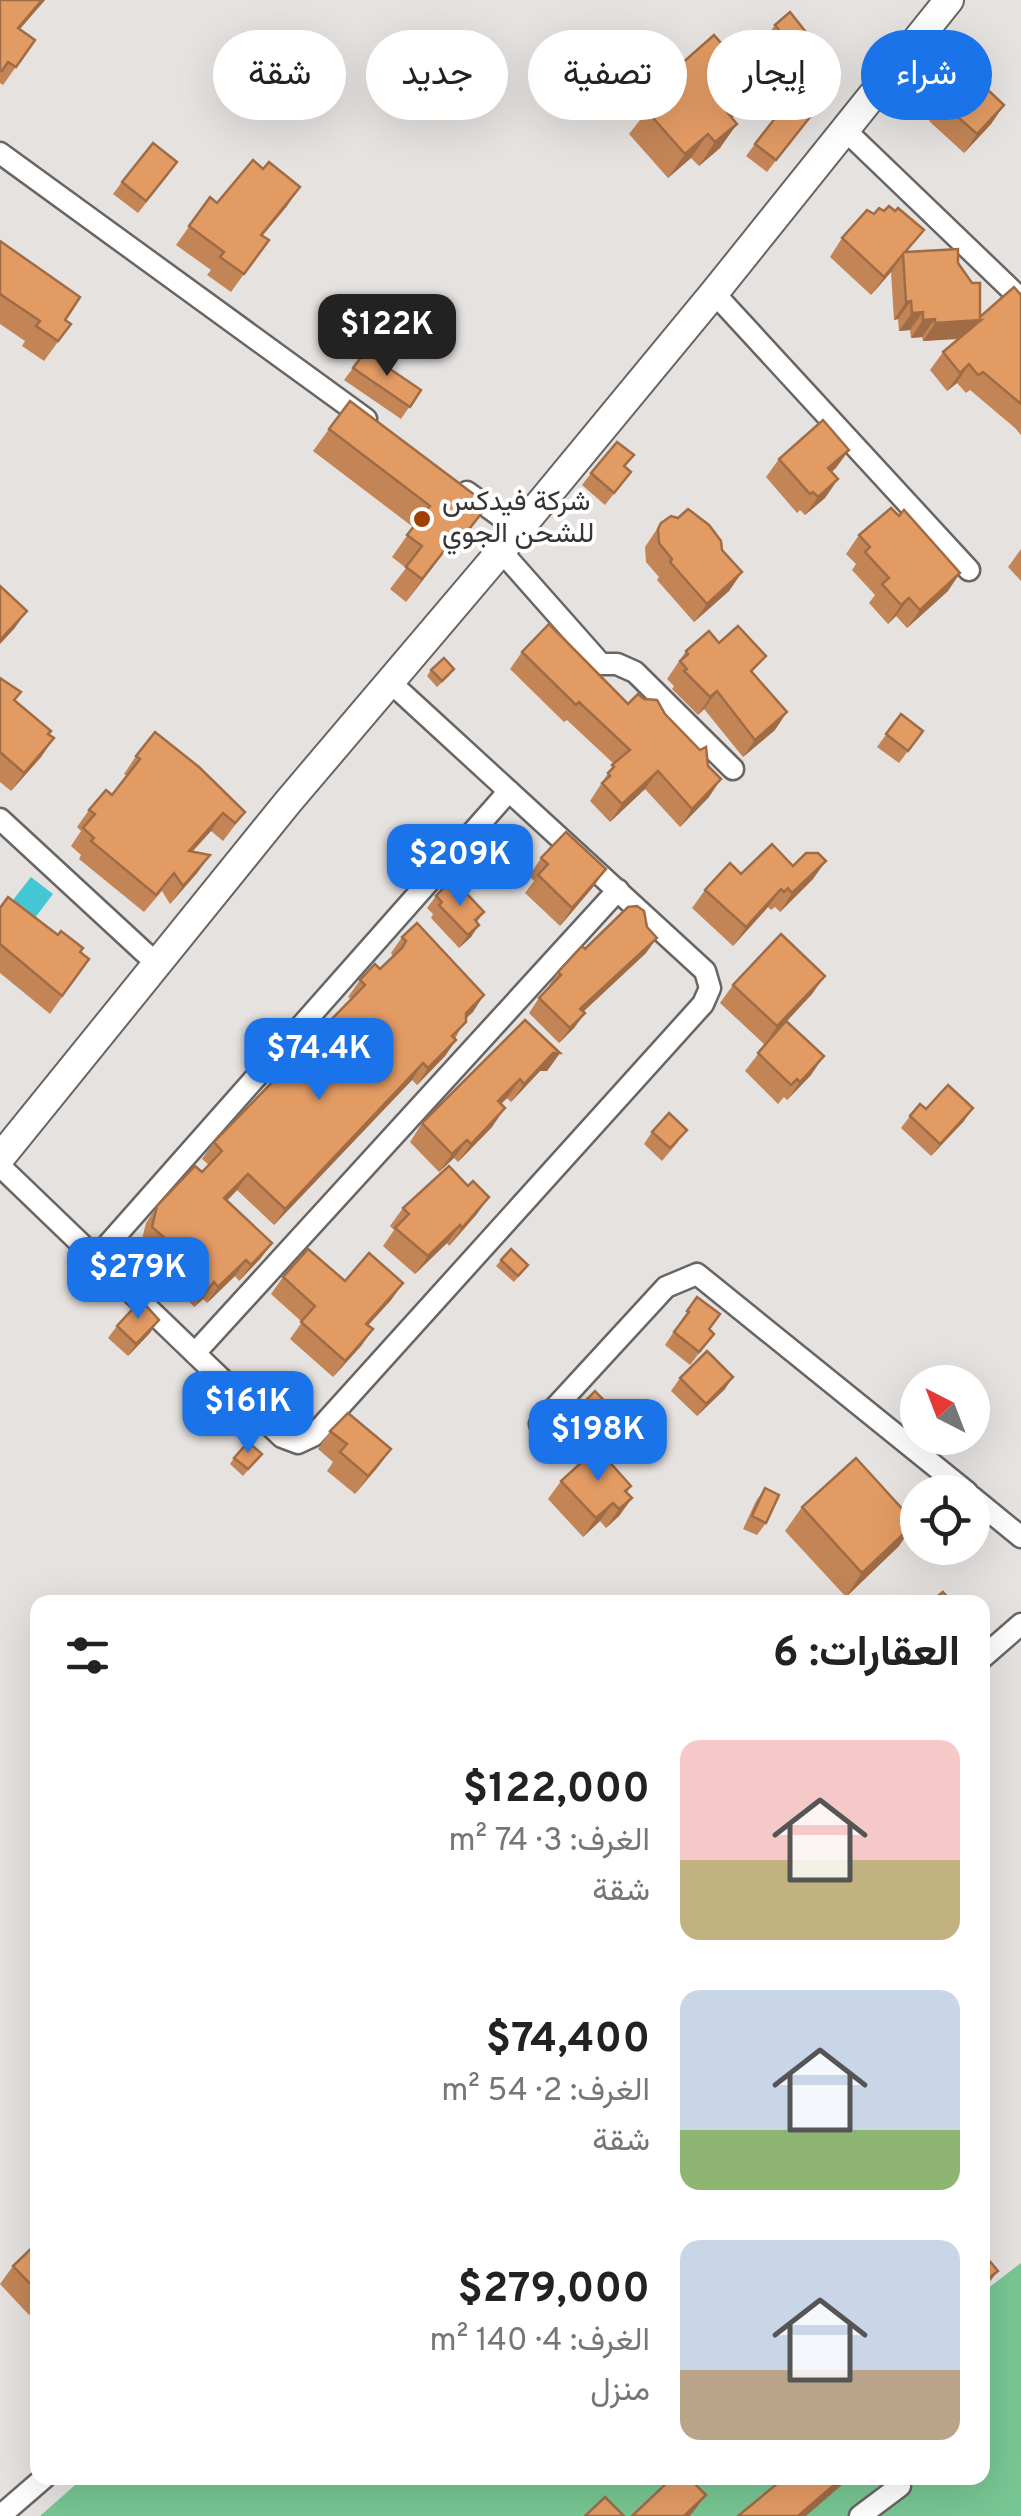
<!DOCTYPE html>
<html lang="ar">
<meta charset="utf-8">
<style>
:root{--surface:#fff;--page:#f6f6f6;--text:#222;--muted:#767676;--accent:#1a73e8}
body{margin:0;font-family:Overpass,Vazirmatn,sans-serif;background:var(--page);color:var(--text);direction:rtl;height:100vh;display:flex;flex-direction:column;font-size:38px;white-space:nowrap}
*{box-sizing:border-box;margin:0}
p{font-size:32px;color:var(--muted)}
.icon{flex:none;width:55px;height:55px;fill:none;stroke:currentColor;stroke-width:2;stroke-linecap:round;stroke-linejoin:round}
.map{position:relative;flex:1;overflow:hidden;direction:ltr}
.side{position:absolute;left:30px;top:1595px;width:960px;height:890px;display:flex;flex-direction:column;background:var(--surface);border-radius:20px;box-shadow:0 10px 40px #0002;direction:rtl}
.side>*{flex:none}
.banner{position:absolute;left:30px;top:30px;width:962px;height:90px;direction:rtl;display:flex;gap:20px}
.needle{width:65px;rotate:318deg}
.tools{position:absolute;left:900px;top:1365px;display:grid;gap:20px}
.tools a{display:grid;place-items:center;width:90px;height:90px;border-radius:50%;background:var(--surface);box-shadow:0 10px 40px #0002;font-size:50px}
.price{position:absolute;translate:-50% -85px;padding:0 22px;border-radius:20px;background:var(--accent);color:#fff;font-size:32px;line-height:65px;filter:drop-shadow(0 2px 5px #0008)}
.price::after{content:'';position:absolute;left:50%;top:60px;width:30px;height:22px;margin-left:-15px;background:inherit;clip-path:polygon(0 0,100% 0,50% 100%)}
.price.active{background:#222;color:#fff}
ul{padding:0;list-style:none}
li{display:flex;align-items:center;gap:30px;height:250px;padding:0 30px}
li span{display:grid;place-items:center;flex:none;width:280px;height:200px;border-radius:20px;color:#555}
li>.icon{margin-inline-start:auto}
span .icon{width:120px;height:120px;fill:#fffc;stroke-width:1}
li b{font-size:42px}
h2{display:flex;justify-content:space-between;align-items:center;height:120px;padding:0 30px;font-size:42px}
.chip{padding:0 35px;border-radius:45px;background:var(--surface);box-shadow:0 10px 40px #0002;font-size:35px;line-height:90px}
.chip.active{background:var(--accent);color:#fff}
.map>svg:first-child{display:block}
.green{fill:#78c693}
.water{fill:#45c6d4}
.lines{fill:none;stroke-linecap:round;stroke-linejoin:round}
.minor-casing{stroke:#686664;stroke-width:25}
.tertiary-casing{stroke:#686664;stroke-width:32}
.minor{stroke:#fff;stroke-width:20}
.tertiary{stroke:#fff;stroke-width:28}
.wall{fill:#c38556}
.shaded-wall{fill:#9f6c46}
.building{fill:#e39b64;stroke:#9f6c46;stroke-width:2.5}
.poi-dot{fill:#a24000;stroke:#fff;stroke-width:4}
.labels{text-anchor:middle;dominant-baseline:central;stroke-width:8;stroke-linejoin:round;paint-order:stroke}
.poi-label{font-size:28px;fill:#363434;stroke:#fff;text-anchor:start}
</style>
<div class="map">
<svg width="1021" height="2516" viewBox="0 0 1021 2516">
<rect width="100%" height="100%" fill="#e5e2e0"/>
<polygon class="green" points="1021,2263 1021,2516 40,2516 83,2478 982,2478 983,2292"/>
<polygon class="water" points="31,877 53,894 31,923 9,905"/>
<g class="lines">
<g class="minor-casing">
<g id="minor">
<polyline points="844,129 1021,299"/>
<polyline points="0,153 366,419"/>
<polyline points="714,293 969,570"/>
<polyline points="467,492 518,529"/>
<polyline points="501,551 601,664 617,664 635,672 733,769"/>
<polyline points="0,819 157,964"/>
<polyline points="0,1166 282,1437 298,1443 313,1436 703,1004 710,988 705,971 390,682"/>
<polyline points="96,1258 509,791"/>
<polyline points="195,1353 618,890"/>
<polyline points="540,1424 666,1287 697,1274 967,1492"/>
<polyline points="972,1497 1021,1537"/>
<polyline points="982,1658 1021,1624"/>
<polyline points="0,2516 44,2478"/>
<polyline points="860,2516 900,2486"/>
</g>
</g>
<g class="tertiary-casing">
<polyline id="tertiary" points="0,1158 288,802 501,551 714,293 949,0"/>
</g>
<use href="#minor" class="minor"/>
<use href="#tertiary" class="tertiary"/>
</g>
<g class="wall">
<polygon points="0,0 45,0 20,29 35,40 3,85 0,83"/>
<polygon points="775,25 812,63 797,76 766,37"/>
<polygon points="664,79 741,109 732,118 720,148 699,166 691,158 668,178 629,134 651,106 648,103"/>
<polygon points="942,103 1004,105 991,124 964,153 929,121"/>
<polygon points="814,112 767,172 746,156 755,144"/>
<polygon points="169,174 138,213 113,194 122,182"/>
<polygon points="210,197 217,203 287,206 262,236 269,240 231,292 207,275 211,270 176,245"/>
<polygon points="842,238 958,263 980,317 1021,295 1021,435 1015,428 970,390 966,393 957,383 947,391 930,370 943,352 959,339 923,341 922,337 911,338 910,330 899,331 898,319 894,320 891,272 871,295 830,257"/>
<polygon points="0,241 65,320 71,324 44,361 22,346 25,341 0,324"/>
<polygon points="365,352 421,390 401,419 344,380"/>
<polygon points="329,429 488,505 451,555 445,551 406,602 390,589 406,568 392,557 413,527 313,451"/>
<polygon points="849,450 831,472 838,479 825,498 805,515 800,510 797,513 766,477 779,459"/>
<polygon points="634,455 625,467 631,472 605,505 582,485 591,473"/>
<polygon points="661,523 722,550 742,572 729,591 694,622 657,580 659,577 646,562 645,547"/>
<polygon points="859,535 948,591 907,628 896,616 888,624 869,603 875,595 852,570 856,564 846,554"/>
<polygon points="1021,549 1021,581 1008,567"/>
<polygon points="719,643 754,674 775,730 743,757 704,709 698,715 672,689 674,686 667,679 686,651"/>
<polygon points="522,652 709,797 680,827 645,789 610,822 590,801 614,764 567,720 564,722 510,669"/>
<polygon points="431,670 450,675 437,687 427,676"/>
<polygon points="0,678 15,701 54,738 41,757 11,791 0,782"/>
<polygon points="901,714 923,731 899,763 877,747"/>
<polygon points="136,756 245,812 223,841 211,831 192,852 210,855 197,873 170,904 162,891 144,912 79,859 81,855 71,846 81,831 77,827 89,810 112,795 127,776 124,774"/>
<polygon points="541,858 606,869 593,887 560,926 525,893 534,881 529,876"/>
<polygon points="793,866 813,879 780,912 775,907 771,910 768,907 733,946 692,908 705,890 741,874"/>
<polygon points="436,896 462,898 484,912 477,922 471,937 459,948 431,918 433,914 427,908"/>
<polygon points="0,908 89,959 50,1014 0,973"/>
<polygon points="402,937 473,1012 466,1018 455,1039 456,1040 445,1056 417,1085 412,1080 274,1225 237,1190 227,1201 272,1243 260,1259 239,1281 235,1276 207,1303 203,1299 194,1307 172,1284 178,1275 141,1243 146,1223 157,1206 202,1172 209,1165 202,1159 214,1142 273,1081 272,1080 283,1064 324,1027 351,999 348,997 360,980 380,969 393,956 391,953"/>
<polygon points="585,949 646,953 583,1012 585,1013 574,1028 559,1043 529,1013 539,998 549,988 548,987 558,972"/>
<polygon points="733,985 812,994 786,1021 811,1075 787,1100 784,1097 778,1104 745,1071 765,1045 720,1003"/>
<polygon points="560,1053 547,1071 540,1071 511,1102 507,1098 501,1104 492,1127 458,1162 454,1158 439,1172 410,1142 422,1123"/>
<polygon points="910,1116 964,1121 931,1156 901,1128"/>
<polygon points="652,1132 678,1142 662,1161 644,1144"/>
<polygon points="468,1186 489,1197 476,1215 449,1246 447,1243 415,1274 383,1246 394,1230 390,1226 403,1208"/>
<polygon points="501,1260 528,1265 514,1282 496,1266"/>
<polygon points="283,1277 345,1281 403,1283 391,1300 368,1325 373,1329 361,1346 333,1377 290,1339 302,1322 271,1294"/>
<polygon points="697,1297 709,1330 714,1334 690,1365 665,1345"/>
<polygon points="117,1326 150,1333 128,1356 108,1338"/>
<polygon points="680,1378 725,1389 697,1416 671,1391"/>
<polygon points="240,1395 207,1435 183,1415 192,1403"/>
<polygon points="620,1417 611,1429 579,1461 554,1436 563,1424"/>
<polygon points="330,1431 391,1449 355,1494 327,1471 333,1462 318,1449"/>
<polygon points="262,1454 243,1476 230,1464 234,1458"/>
<polygon points="561,1481 631,1486 627,1493 632,1498 619,1516 606,1528 600,1521 583,1537 548,1499"/>
<polygon points="765,1488 766,1523 757,1535 743,1529 756,1501"/>
<polygon points="802,1507 899,1546 846,1597 785,1531"/>
<polygon points="38,2242 38,2308 29,2315 0,2284 13,2266"/>
</g>
<g class="shaded-wall">
<polygon points="42,0 45,0 5,46 18,28"/>
<polygon points="821,51 812,63 797,76 806,63"/>
<polygon points="758,85 741,109 710,136 727,112"/>
<polygon points="1004,105 991,124 964,153 977,134"/>
<polygon points="737,124 720,148 699,166 715,142"/>
<polygon points="708,134 691,158 668,178 685,154"/>
<polygon points="300,187 287,206 248,253 261,235"/>
<polygon points="903,254 891,272 871,295 884,277"/>
<polygon points="911,301 898,319 894,320 906,302"/>
<polygon points="923,312 910,330 899,331 912,313"/>
<polygon points="935,319 922,337 911,338 923,320"/>
<polygon points="981,320 968,338 923,341 935,323"/>
<polygon points="969,364 957,383 947,391 960,373"/>
<polygon points="849,450 836,468 815,486 828,468"/>
<polygon points="838,479 825,498 805,515 818,497"/>
<polygon points="461,529 445,551 406,602 422,579"/>
<polygon points="742,572 729,591 694,622 707,604"/>
<polygon points="960,573 948,591 907,628 920,610"/>
<polygon points="909,598 896,616 888,624 901,605"/>
<polygon points="27,611 14,629 0,644 0,640"/>
<polygon points="717,691 704,709 698,715 710,697"/>
<polygon points="787,712 775,730 743,757 755,740"/>
<polygon points="54,738 41,757 11,791 24,773"/>
<polygon points="658,771 645,789 610,822 622,804"/>
<polygon points="721,779 709,797 680,827 692,809"/>
<polygon points="223,813 211,831 176,869 189,851"/>
<polygon points="210,855 197,873 170,904 183,886"/>
<polygon points="826,861 813,879 780,912 792,893"/>
<polygon points="606,869 593,887 560,926 572,908"/>
<polygon points="781,889 768,907 733,946 746,927"/>
<polygon points="479,925 471,937 459,948 468,935"/>
<polygon points="657,938 646,953 570,1024 580,1009"/>
<polygon points="825,976 812,994 765,1045 777,1026"/>
<polygon points="484,995 473,1012 454,1030 466,1013"/>
<polygon points="585,1013 574,1028 559,1043 570,1028"/>
<polygon points="456,1040 445,1056 417,1085 428,1068"/>
<polygon points="553,1053 560,1053 547,1071 540,1071 511,1102 524,1084"/>
<polygon points="824,1056 811,1075 787,1100 800,1082"/>
<polygon points="423,1063 412,1080 274,1225 285,1209"/>
<polygon points="520,1079 507,1098 485,1119 498,1101"/>
<polygon points="505,1108 492,1127 458,1162 471,1144"/>
<polygon points="973,1108 964,1121 931,1156 940,1144"/>
<polygon points="467,1140 454,1158 439,1172 452,1154"/>
<polygon points="248,1174 237,1190 213,1215 224,1198"/>
<polygon points="489,1197 476,1215 449,1246 462,1228"/>
<polygon points="460,1225 447,1243 415,1274 428,1256"/>
<polygon points="272,1243 260,1259 239,1281 251,1265"/>
<polygon points="246,1260 235,1276 207,1303 218,1287"/>
<polygon points="214,1282 203,1299 194,1307 206,1291"/>
<polygon points="403,1283 391,1300 354,1341 366,1324"/>
<polygon points="159,1320 150,1333 128,1356 136,1344"/>
<polygon points="373,1329 361,1346 333,1377 345,1361"/>
<polygon points="733,1377 725,1389 697,1416 706,1404"/>
<polygon points="240,1395 231,1407 207,1435 215,1423"/>
<polygon points="620,1417 611,1429 579,1461 588,1449"/>
<polygon points="391,1449 378,1467 355,1494 368,1476"/>
<polygon points="632,1498 619,1516 606,1528 619,1509"/>
<polygon points="613,1503 600,1521 583,1537 596,1518"/>
<polygon points="915,1523 899,1546 846,1597 862,1573"/>
<polygon points="998,2271 988,2284 982,2289 982,2283"/>
<polygon points="842,2478 850,2478 806,2516 798,2516"/>
<polygon points="706,2495 690,2516 684,2516"/>
</g>
<g class="building">
<polygon points="0,0 42,0 18,28 35,40 16,67 8,62 2,71 0,70"/>
<polygon points="790,12 821,51 806,63 775,25"/>
<polygon points="714,35 758,85 727,112 737,124 715,142 708,134 685,154 646,110 672,88 664,79"/>
<polygon points="970,73 1004,105 977,134 942,103"/>
<polygon points="793,95 814,112 776,160 755,144"/>
<polygon points="153,143 177,162 146,201 122,182"/>
<polygon points="253,160 263,169 269,162 300,187 261,235 269,240 244,274 220,257 224,252 189,226 210,197 217,203"/>
<polygon points="889,206 895,211 898,208 924,230 905,252 958,249 958,263 972,283 980,283 980,317 1014,287 1021,295 1021,404 983,372 978,375 969,364 960,373 943,352 981,320 935,323 935,319 923,320 923,312 912,313 911,301 906,302 903,254 884,277 842,238 867,210 874,214 879,208 884,211"/>
<polygon points="0,241 80,297 65,320 71,324 58,341 36,326 40,321 0,294"/>
<polygon points="365,352 421,390 410,407 353,368"/>
<polygon points="350,401 488,505 466,533 461,529 422,579 406,567 422,546 407,535 430,506 329,429"/>
<polygon points="823,420 849,450 828,468 838,479 818,497 813,492 810,494 779,459"/>
<polygon points="617,442 634,455 624,466 631,472 614,493 591,473"/>
<polygon points="891,508 899,516 904,510 960,573 920,610 909,598 901,605 882,584 889,578 865,552 870,547 859,535"/>
<polygon points="688,509 709,525 721,541 722,550 742,572 707,604 670,562 672,559 659,543 658,529 661,523 671,516 678,518"/>
<polygon points="0,586 27,611 0,640"/>
<polygon points="549,624 628,704 638,694 644,699 657,700 665,714 700,750 706,747 708,766 721,779 692,809 658,771 622,804 602,783 610,776 608,773 614,767 612,765 630,750 579,702 576,705 522,652"/>
<polygon points="738,626 766,656 751,671 787,712 755,740 717,691 710,697 684,671 687,669 680,661 688,654 686,651 709,631 719,643"/>
<polygon points="444,658 454,669 442,681 431,670"/>
<polygon points="0,678 21,692 14,700 51,731 48,734 54,738 24,773 0,752"/>
<polygon points="901,714 923,731 908,751 886,734"/>
<polygon points="155,732 199,767 245,812 235,823 223,813 189,851 210,855 183,886 174,873 156,895 91,841 94,838 83,828 95,814 89,810 106,790 112,795 140,759 136,756"/>
<polygon points="566,832 606,869 572,908 538,875 548,864 541,858"/>
<polygon points="772,844 793,866 806,853 818,853 826,861 792,893 788,888 784,892 781,889 746,927 705,890 730,863 741,874"/>
<polygon points="448,883 462,898 466,893 484,912 475,920 479,925 468,935 439,905 442,902 436,896"/>
<polygon points="8,897 58,935 61,931 83,948 80,952 89,959 62,996 0,944 0,908"/>
<polygon points="637,906 644,911 647,927 657,938 580,1009 585,1013 570,1028 539,998 561,975 558,972 582,946 585,949 628,907"/>
<polygon points="417,923 484,995 466,1013 466,1022 452,1036 456,1040 428,1068 423,1063 285,1209 248,1174 224,1198 272,1243 251,1265 246,1260 218,1287 214,1282 206,1291 183,1268 190,1260 152,1227 157,1206 195,1166 202,1172 222,1151 214,1142 287,1067 283,1064 294,1051 322,1024 324,1027 365,985 360,980 375,964 380,969 402,948 406,941 402,937"/>
<polygon points="781,934 825,976 777,1026 733,985"/>
<polygon points="525,1020 560,1053 553,1053 524,1084 520,1079 498,1101 505,1108 471,1144 467,1140 452,1154 422,1123"/>
<polygon points="786,1021 824,1056 800,1082 797,1079 791,1085 758,1053"/>
<polygon points="948,1085 973,1108 940,1144 910,1116 920,1104 926,1109"/>
<polygon points="669,1113 687,1130 670,1148 652,1132"/>
<polygon points="449,1166 468,1186 473,1181 489,1197 462,1228 460,1225 428,1256 395,1228 409,1214 403,1208"/>
<polygon points="308,1249 345,1281 369,1253 403,1283 366,1324 373,1329 345,1361 301,1322 315,1306 283,1277"/>
<polygon points="511,1249 528,1265 518,1276 501,1260"/>
<polygon points="697,1297 720,1314 709,1329 714,1334 699,1352 674,1332 689,1312 687,1311"/>
<polygon points="141,1300 159,1320 136,1344 117,1326"/>
<polygon points="707,1351 733,1377 706,1404 680,1378"/>
<polygon points="217,1373 240,1395 215,1423 192,1403"/>
<polygon points="595,1391 620,1417 588,1449 563,1424"/>
<polygon points="348,1413 391,1449 368,1476 340,1452 347,1444 330,1431"/>
<polygon points="248,1442 262,1454 248,1469 234,1458"/>
<polygon points="597,1448 631,1486 625,1491 632,1498 619,1509 613,1503 596,1518 561,1481"/>
<polygon points="856,1458 915,1523 862,1573 802,1507"/>
<polygon points="765,1488 779,1495 766,1523 752,1516"/>
<polygon points="943,1592 952,1602 930,1602"/>
<polygon points="38,2242 38,2292 13,2266"/>
<polygon points="982,2252 998,2271 982,2283"/>
<polygon points="672,2478 689,2478 706,2495 684,2516 632,2516"/>
<polygon points="784,2478 842,2478 798,2516 738,2516"/>
<polygon points="605,2497 624,2516 585,2516"/>
</g>
<circle class="poi-dot" cx="422" cy="519" r="10"/>
<g class="labels">
<g class="poi-label">
<text x="442" y="503">شركة فيدكس<tspan x="442" dy="32">للشحن الجوي</tspan></text>
</g>
</g>
</svg>
<div class="tools">
<a><svg class="needle" viewBox="-14 -14 28 28"><path d="M0-13l5 13h-10z" fill="#e53935"/><path d="M0 13l5-13h-10z" fill="#767676"/></svg></a>
<a><svg class="icon" aria-label="locate" viewBox="0 0 24 24"><circle cx="12" cy="12" r="6"/><path d="M12 2v4M12 18v4M2 12h4M18 12h4"/></svg></a>
</div>
<b class="price active" style="left:387px;top:379px">$122K</b>
<b class="price" style="left:460px;top:909px">$209K</b>
<b class="price" style="left:319px;top:1103px">$74.4K</b>
<b class="price" style="left:138px;top:1322px">$279K</b>
<b class="price" style="left:248px;top:1456px">$161K</b>
<b class="price" style="left:598px;top:1484px">$198K</b>
<div class="banner">
<a class="chip active">شراء</a>
<a class="chip">إيجار</a>
<a class="chip">تصفية</a>
<a class="chip">جديد</a>
<a class="chip">شقة</a>
</div>
<section class="side">
<h2>العقارات: 6<svg class="icon" aria-label="filters" viewBox="0 0 24 24"><path d="M4 7h16M4 17h16"/><circle cx="9" cy="7" r="2"/><circle cx="15" cy="17" r="2"/></svg></h2>
<ul>
<li><span style="background:linear-gradient(#f6c9c9 60%,#c2b280 0)"><svg class="icon" aria-label="home" viewBox="0 0 24 24"><path d="M3 11l9-7 9 7M6 9v11h12V9"/></svg></span><div><b>$122,000</b><p>الغرف: 3 · 74 m²</p><p>شقة</p></div></li>
<li><span style="background:linear-gradient(#c9d6e8 70%,#8fb573 0)"><svg class="icon" aria-label="home" viewBox="0 0 24 24"><path d="M3 11l9-7 9 7M6 9v11h12V9"/></svg></span><div><b>$74,400</b><p>الغرف: 2 · 54 m²</p><p>شقة</p></div></li>
<li><span style="background:linear-gradient(#c9d6e8 65%,#b9a48a 0)"><svg class="icon" aria-label="home" viewBox="0 0 24 24"><path d="M3 11l9-7 9 7M6 9v11h12V9"/></svg></span><div><b>$279,000</b><p>الغرف: 4 · 140 m²</p><p>منزل</p></div></li>
</ul>
</section>
</div>
